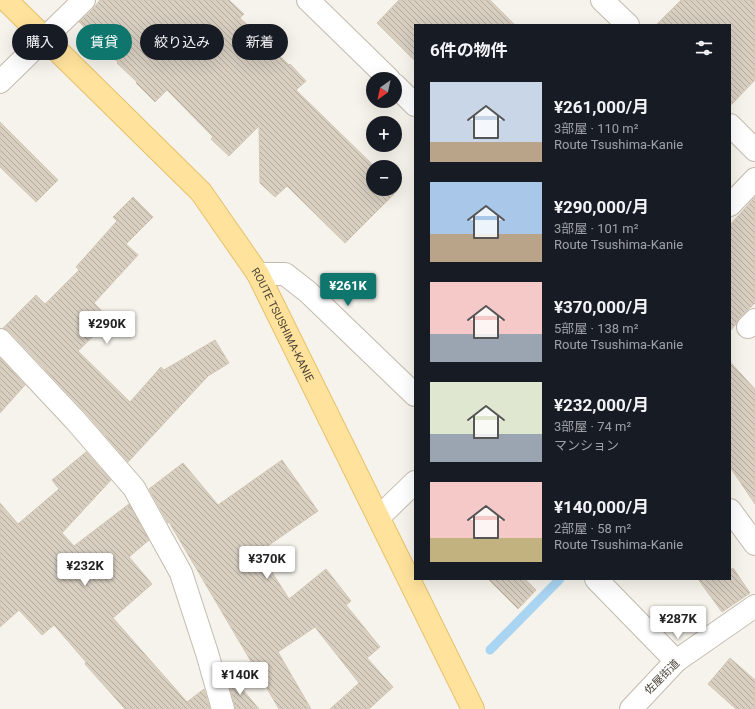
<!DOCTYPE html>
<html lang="ja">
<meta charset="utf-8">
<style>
:root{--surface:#171b24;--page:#20242c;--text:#f1f3f6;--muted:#9ea1a6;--accent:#0f766e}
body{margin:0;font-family:Roboto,"Noto Sans JP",sans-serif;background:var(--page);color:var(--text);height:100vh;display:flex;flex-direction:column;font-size:15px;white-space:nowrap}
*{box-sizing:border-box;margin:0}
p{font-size:13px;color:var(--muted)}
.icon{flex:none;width:22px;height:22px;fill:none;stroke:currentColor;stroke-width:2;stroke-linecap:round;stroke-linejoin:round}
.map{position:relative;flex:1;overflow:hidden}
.panel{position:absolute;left:414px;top:24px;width:317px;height:556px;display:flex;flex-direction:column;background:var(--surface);border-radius:0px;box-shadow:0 4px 16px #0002}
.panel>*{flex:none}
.banner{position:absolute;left:12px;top:24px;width:342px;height:36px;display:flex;gap:8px}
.needle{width:26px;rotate:213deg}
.controls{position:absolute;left:366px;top:72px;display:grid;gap:8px}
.controls a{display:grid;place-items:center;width:36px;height:36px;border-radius:50%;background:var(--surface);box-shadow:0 4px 16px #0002;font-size:20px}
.price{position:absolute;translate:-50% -34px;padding:0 9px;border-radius:4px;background:#fff;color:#222;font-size:13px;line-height:26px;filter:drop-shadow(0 1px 2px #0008)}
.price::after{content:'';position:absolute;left:50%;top:24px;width:12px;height:9px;margin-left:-6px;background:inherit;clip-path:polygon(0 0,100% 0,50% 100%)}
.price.on{background:var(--accent);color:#fff}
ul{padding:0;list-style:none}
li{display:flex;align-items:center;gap:12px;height:100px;padding:0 16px}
li span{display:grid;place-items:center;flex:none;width:112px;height:80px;border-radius:0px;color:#555}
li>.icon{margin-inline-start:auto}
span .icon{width:48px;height:48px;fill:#fffc;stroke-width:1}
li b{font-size:17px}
h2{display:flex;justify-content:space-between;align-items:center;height:48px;padding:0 16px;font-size:17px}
.chip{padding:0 14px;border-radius:18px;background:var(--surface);box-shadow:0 4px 16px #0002;font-size:14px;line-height:36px}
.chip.on{background:var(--accent);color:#fff}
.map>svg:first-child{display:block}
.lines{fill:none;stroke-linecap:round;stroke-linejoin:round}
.stream{stroke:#a9d4f2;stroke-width:9}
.building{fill:url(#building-back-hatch);stroke:#d3c7b4}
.minor-casing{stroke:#c2bbae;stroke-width:24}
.major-casing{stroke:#e6c16a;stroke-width:24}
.minor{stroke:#fff;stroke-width:22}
.major{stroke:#ffe39c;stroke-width:22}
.labels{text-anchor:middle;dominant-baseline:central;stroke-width:3;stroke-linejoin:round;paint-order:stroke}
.street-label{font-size:11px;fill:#4b4439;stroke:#fff}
</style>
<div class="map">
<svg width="755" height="709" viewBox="0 0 755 709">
<defs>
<pattern id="building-back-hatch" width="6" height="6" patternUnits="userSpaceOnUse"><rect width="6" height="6" fill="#d8cfc1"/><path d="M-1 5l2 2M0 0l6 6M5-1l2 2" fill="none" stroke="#b1aa9e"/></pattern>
</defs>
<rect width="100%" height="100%" fill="#f6f3ec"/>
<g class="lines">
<polyline class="stream" points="490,650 560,579"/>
</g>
<g class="building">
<polygon points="100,0 229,0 244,14 240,18 289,65 290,64 306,81 296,90 375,167 373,167 373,189 395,189 395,187 398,190 345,243 287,186 275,197 260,183 259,126 229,156 211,139 213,137 167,90 155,102 136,83 137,82 117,63 118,62 104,49 105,47 79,22 93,9"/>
<polygon points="399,0 490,0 515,25 415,25 415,61 377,23"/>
<polygon points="681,0 755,0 755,80 730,106 730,25 656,25"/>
<polygon points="0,122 58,180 36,202 0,167"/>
<polygon points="133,197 153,217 126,244 138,255 94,303 110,320 78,351 130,402 161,367 164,370 215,340 229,363 208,376 128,462 84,411 9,331 3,328 36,295 45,304 79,270 76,267 117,221 113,217"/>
<polygon points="755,197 755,303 739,318 736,324 730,331 730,225"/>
<polygon points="0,358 25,385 0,413"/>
<polygon points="730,362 755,389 755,504 730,467"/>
<polygon points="86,452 111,480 62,533 74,546 129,504 149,540 129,557 152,584 113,618 187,702 204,689 210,709 125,709 85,664 86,662 54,625 42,635 19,610 0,627 0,503 18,524 59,489 52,480"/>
<polygon points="282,460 318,511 259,552 289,599 326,569 351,601 346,605 380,647 367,658 393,687 369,709 330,709 359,683 315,627 278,652 311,709 279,709 169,522 168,523 149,489 183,463 218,505"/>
<polygon points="733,568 750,593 722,612 698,579 730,579 730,570"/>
<polygon points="488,579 525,579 536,590 518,609"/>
<polygon points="730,658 755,680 755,709 736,709 708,684"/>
<polygon points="228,672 259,709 235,709 235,706 226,674"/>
</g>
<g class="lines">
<g class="minor-casing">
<g id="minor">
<polyline points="308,0 389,79"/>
<polyline points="602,0 628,25"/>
<polyline points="0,82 84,0"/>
<polyline points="395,85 415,105"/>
<polyline points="730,125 755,150"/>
<polyline points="730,205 755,179"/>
<polyline points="258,274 285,274 308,292 415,395"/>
<polyline points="748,327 755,320"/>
<polyline points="0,340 75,420 134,488 181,573 207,653 223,709"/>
<polyline points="730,510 755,544"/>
<polyline points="379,517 415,482"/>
<polyline points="596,579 676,661"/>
<polyline points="631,709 676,661 755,606"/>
</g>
</g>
<g class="major-casing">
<g id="major">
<path id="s1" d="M6,0L201,192L258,274L473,709"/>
</g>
</g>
<use href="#minor" class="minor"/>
<use href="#major" class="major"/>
</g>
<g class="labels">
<g class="street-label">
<text stroke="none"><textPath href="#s1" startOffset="430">ROUTE TSUSHIMA-KANIE</textPath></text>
<text transform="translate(662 677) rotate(-45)">佐屋街道</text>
</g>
</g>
</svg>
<div class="controls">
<a><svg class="needle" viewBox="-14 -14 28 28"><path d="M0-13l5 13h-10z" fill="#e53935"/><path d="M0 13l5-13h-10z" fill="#9ea1a6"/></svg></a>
<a>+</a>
<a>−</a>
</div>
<b class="price on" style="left:348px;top:307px">¥261K</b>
<b class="price" style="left:107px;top:345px">¥290K</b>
<b class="price" style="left:267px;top:580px">¥370K</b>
<b class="price" style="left:85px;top:587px">¥232K</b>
<b class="price" style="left:678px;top:640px">¥287K</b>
<b class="price" style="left:240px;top:696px">¥140K</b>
<div class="banner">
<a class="chip">購入</a>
<a class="chip on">賃貸</a>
<a class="chip">絞り込み</a>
<a class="chip">新着</a>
</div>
<section class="panel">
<h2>6件の物件<svg class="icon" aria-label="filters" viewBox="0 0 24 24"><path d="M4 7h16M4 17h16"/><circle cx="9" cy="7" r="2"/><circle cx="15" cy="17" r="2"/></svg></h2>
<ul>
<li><span style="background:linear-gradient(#c9d6e8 75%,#b9a48a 0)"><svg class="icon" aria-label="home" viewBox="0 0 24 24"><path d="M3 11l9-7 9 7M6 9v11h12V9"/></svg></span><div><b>¥261,000/月</b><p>3部屋 · 110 m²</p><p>Route Tsushima-Kanie</p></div></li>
<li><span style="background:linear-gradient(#a9c7e8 65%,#b9a48a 0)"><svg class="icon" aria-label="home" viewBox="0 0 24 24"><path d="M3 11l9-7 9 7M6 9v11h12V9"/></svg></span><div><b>¥290,000/月</b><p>3部屋 · 101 m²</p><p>Route Tsushima-Kanie</p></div></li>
<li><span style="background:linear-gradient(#f6c9c9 65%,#9aa5b1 0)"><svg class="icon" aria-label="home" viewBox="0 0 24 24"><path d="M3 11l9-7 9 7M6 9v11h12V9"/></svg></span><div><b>¥370,000/月</b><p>5部屋 · 138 m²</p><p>Route Tsushima-Kanie</p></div></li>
<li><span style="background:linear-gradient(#dfe7d0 65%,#9aa5b1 0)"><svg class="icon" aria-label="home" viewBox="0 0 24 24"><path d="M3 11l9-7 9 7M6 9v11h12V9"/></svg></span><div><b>¥232,000/月</b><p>3部屋 · 74 m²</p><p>マンション</p></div></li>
<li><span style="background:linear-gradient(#f6c9c9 70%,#c2b280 0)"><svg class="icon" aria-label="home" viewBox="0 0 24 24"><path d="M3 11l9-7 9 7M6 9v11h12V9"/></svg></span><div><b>¥140,000/月</b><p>2部屋 · 58 m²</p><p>Route Tsushima-Kanie</p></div></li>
</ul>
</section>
</div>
